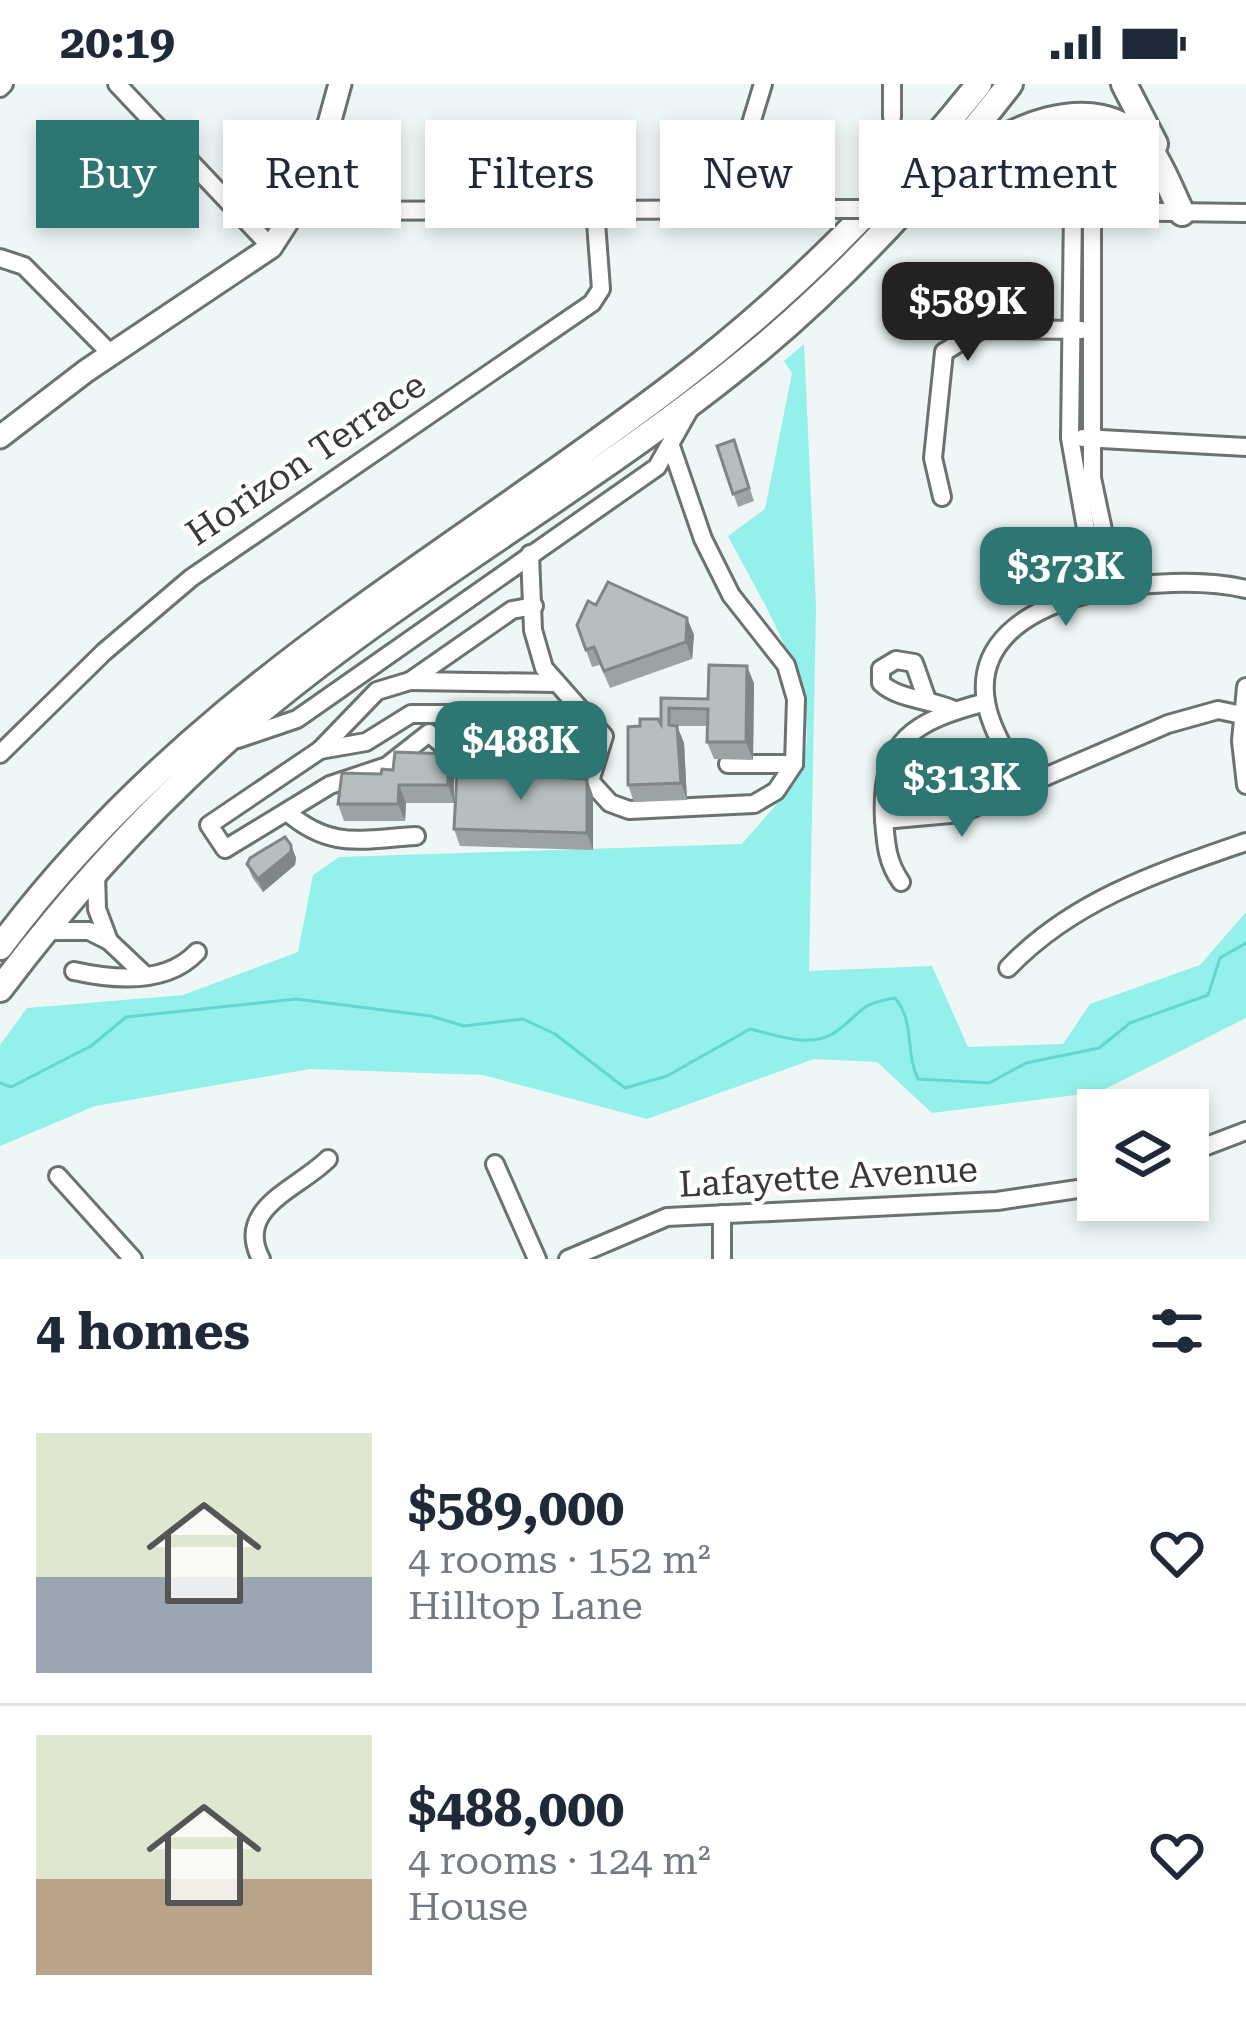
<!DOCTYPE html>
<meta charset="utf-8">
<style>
:root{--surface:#fff;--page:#f2f2f3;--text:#1f2937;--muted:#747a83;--line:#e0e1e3;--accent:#2d7672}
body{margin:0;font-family:"Roboto Serif",serif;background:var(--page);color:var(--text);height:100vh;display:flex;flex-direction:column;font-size:45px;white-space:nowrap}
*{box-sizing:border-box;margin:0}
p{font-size:39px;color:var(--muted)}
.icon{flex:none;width:66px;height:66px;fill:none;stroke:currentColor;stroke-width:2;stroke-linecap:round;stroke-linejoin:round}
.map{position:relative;height:1175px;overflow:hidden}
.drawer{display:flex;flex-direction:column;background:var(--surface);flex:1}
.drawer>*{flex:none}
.guide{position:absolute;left:36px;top:36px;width:1176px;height:108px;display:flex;gap:24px}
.controls{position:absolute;left:1077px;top:1005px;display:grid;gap:24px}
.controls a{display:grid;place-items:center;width:132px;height:132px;border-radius:0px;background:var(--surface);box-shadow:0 6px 18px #0003;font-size:60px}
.price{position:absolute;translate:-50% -102px;padding:0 27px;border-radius:24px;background:var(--accent);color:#fff;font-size:39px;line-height:78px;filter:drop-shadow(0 3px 6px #0008)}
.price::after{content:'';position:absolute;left:50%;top:72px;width:36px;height:27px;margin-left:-18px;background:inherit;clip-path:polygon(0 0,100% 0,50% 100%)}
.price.active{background:#222;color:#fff}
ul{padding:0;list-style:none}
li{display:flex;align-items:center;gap:36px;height:300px;padding:0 36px}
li+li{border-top:3px solid var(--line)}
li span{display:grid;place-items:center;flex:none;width:336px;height:240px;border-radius:0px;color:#555}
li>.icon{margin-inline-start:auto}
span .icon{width:144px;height:144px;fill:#fffc;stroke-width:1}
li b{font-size:51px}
h2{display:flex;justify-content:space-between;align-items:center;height:144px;padding:0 36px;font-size:51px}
.pill{padding:0 42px;border-radius:0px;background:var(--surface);box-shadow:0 6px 18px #0003;font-size:42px;line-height:108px}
.pill.active{background:var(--accent);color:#fff}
.status{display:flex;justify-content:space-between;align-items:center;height:84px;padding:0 60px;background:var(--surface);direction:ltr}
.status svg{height:33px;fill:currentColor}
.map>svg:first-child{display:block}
.green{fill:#93f0ea}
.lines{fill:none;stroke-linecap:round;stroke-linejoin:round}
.stream{stroke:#62d7d1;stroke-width:3}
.minor-casing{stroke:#6b7271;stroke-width:22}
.major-casing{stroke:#6b7271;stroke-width:27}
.highway-casing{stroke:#6b7271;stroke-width:30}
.minor{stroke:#fff;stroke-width:16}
.major{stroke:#fff;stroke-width:21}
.highway{stroke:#fff;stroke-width:24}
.minor-bridge-casing{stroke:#6b7271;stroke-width:22;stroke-linecap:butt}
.minor-bridge{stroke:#fff;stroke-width:16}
.wall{fill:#9da3a3}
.shaded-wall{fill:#808585}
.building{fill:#b7bebe;stroke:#808585;stroke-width:3}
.labels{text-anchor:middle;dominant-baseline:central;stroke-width:9;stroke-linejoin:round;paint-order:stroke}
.street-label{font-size:36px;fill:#373a39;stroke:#fff}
</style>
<div class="status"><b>20:19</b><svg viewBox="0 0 49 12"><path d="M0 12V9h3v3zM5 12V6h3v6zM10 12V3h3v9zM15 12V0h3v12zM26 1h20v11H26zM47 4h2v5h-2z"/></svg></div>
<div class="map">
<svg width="1246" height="1175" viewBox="0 0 1246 1175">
<rect width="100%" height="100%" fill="#eff6f6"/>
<path class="green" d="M804,260L816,523L809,887L932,882L968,963L1063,960L1090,920L1200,881L1246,828V934L1099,1008L932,1029L877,978L814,975L647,1035L483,991L310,985L95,1022L0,1062V961L27,924L183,911L298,868L313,791L339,773L742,760C759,739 781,718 795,695C837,630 758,511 728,452L765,425L792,289L784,277Z"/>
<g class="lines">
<path class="stream" d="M0,999L11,1003L91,962L126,933L296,915L431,932L464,942L523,935L555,950L625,1004L667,992L750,945C777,951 812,966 837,947C863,928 858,920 895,914C915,937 905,969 918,995L989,999L1026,979L1099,964L1130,939L1208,911L1220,874L1246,859"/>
<g class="minor-casing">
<g id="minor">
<polyline points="117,0 271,163"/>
<polyline points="0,4 4,0"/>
<polyline points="892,33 892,0"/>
<polyline points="725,125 763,0"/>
<polyline points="932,125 1246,129"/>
<polyline points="299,127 843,125"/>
<polyline points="1073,127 1070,354 1097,507"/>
<polyline points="1092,127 1092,394 1115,503"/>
<polyline points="0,174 24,182 111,270"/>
<polyline points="1083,354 1246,363"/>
<polyline points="942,413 933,374 944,268 982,245 1081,246"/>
<polyline points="530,470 533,546 544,584 604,652 590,697 567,696"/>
<polyline points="410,597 555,599"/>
<polyline points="1246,603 1241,657 1246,701"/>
<path d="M926,613L914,579L896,576L881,585V599C899,616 931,615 954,626"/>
<polyline points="238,655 297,635 657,383 692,321"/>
<polyline points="443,660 595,668"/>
<polyline points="320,666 366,658 411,630 588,630"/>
<polyline points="0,670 104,568 191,494 592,219 601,205 595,125"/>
<polyline points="728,680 794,680"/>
<polyline points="493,690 474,689 429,649 387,682 330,701 225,765 209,741 320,666 377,607 410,597 512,526 534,522"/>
<polyline points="590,697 610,719 629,726 754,720 776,707 794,680 796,615 786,581 731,511 703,455 671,362"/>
<path d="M1024,702C1011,676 991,647 986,618C967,503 1173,487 1246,505"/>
<path d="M287,728C331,766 361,755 416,752"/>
<polyline points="884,736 961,729 1168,640 1218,626 1242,631"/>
<path d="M901,798C887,778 886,761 884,736C880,655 914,637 986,618"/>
<polyline points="45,847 89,847 109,857 97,825 96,789"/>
<polyline points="109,857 146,892"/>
<path d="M1008,884C1073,816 1159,788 1246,758"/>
<path d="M74,887C114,896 167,900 197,868"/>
<polyline points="1188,1069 1246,1047"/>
<polyline points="495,1080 537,1175"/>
<polyline points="58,1092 133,1175"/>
<path d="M261,1175C234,1124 298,1105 328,1075"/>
<polyline points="568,1175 667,1133 997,1117 1098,1102"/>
<polyline points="722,1175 722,1130"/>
</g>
</g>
<g class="major-casing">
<polyline id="major" points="0,353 86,287 271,163 313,98 340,0"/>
</g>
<g class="highway-casing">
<g id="highway">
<polyline points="1124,0 1155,60"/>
<path d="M952,87C1002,47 1094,0 1147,61C1162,81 1171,107 1182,129"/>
<path d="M0,863C188,611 433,485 675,300C789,213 890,112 979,0"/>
<path d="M0,905C79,800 167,705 268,621C425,492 605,394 761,264C854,186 936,95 1010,0"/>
</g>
</g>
<use href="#minor" class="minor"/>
<use href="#major" class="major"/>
<use href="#highway" class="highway"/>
<g class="minor-bridge-casing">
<polyline id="minor-bridge" points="843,125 932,125"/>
</g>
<use href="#minor-bridge" class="minor-bridge"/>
</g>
<g class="wall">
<polygon points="734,356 754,417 738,423 717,362"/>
<polygon points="596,521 687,534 694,551 692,575 610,604 600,581 592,583 577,541"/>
<polygon points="754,599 753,676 714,675 707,658 708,642 675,642 677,642 684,659 687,716 634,718 628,701 661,640 661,614 708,615"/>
<polygon points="448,670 454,687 454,719 406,719 405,737 344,737 338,720 381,690"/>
<polygon points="587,695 593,712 593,766 460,762 454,745"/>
<polygon points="291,761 296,774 295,781 263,808 252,793 247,780"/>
</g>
<g class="shaded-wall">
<polygon points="687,534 694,551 692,575 686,558"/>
<polygon points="747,582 754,599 753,676 746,658"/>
<polygon points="677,642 684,659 687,716 681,699"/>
<polygon points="448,670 454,687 454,719 448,701"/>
<polygon points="587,695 593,712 593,766 587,749"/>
<polygon points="399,701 406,719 405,737 398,720"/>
<polygon points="291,761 296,774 295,781 263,808 258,795"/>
</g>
<g class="building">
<polygon points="734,356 749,404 733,410 717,362"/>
<polygon points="608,498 687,534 686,558 604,587 594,563 586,566 577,541 588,517 596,521"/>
<polygon points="709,581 747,582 746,658 707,658 708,625 669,624 669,641 677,642 681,699 628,701 628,643 640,642 640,635 658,635 661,640 661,614 708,615"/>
<polygon points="395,668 448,670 448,701 399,701 398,720 338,720 342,689 381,690 382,685 393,686"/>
<polygon points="457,688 587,695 587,749 454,745"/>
<polygon points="285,753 291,761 291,768 258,795 247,780 250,774"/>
</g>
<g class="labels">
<g class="street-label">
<text transform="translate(306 375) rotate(-34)">Horizon Terrace</text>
<text transform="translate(828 1093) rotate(-3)">Lafayette Avenue</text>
</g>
</g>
</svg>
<div class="controls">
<a><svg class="icon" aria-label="layers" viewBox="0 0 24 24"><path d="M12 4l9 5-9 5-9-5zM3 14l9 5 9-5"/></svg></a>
</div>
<b class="price active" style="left:968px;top:280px">$589K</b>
<b class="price" style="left:1066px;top:545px">$373K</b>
<b class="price" style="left:521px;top:719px">$488K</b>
<b class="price" style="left:962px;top:756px">$313K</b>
<div class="guide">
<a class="pill active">Buy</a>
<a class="pill">Rent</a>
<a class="pill">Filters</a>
<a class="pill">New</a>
<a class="pill">Apartment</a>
</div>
</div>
<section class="drawer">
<h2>4 homes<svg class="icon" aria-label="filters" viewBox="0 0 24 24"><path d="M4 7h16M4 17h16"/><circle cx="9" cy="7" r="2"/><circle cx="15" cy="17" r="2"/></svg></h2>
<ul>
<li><span style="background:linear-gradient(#dfe7d0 60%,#9aa5b1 0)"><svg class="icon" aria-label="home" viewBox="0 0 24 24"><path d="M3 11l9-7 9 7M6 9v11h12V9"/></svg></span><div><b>$589,000</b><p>4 rooms · 152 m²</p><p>Hilltop Lane</p></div><svg class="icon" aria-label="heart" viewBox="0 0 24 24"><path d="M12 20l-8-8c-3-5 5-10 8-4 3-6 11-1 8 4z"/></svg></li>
<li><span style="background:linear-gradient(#dfe7d0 60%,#b9a48a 0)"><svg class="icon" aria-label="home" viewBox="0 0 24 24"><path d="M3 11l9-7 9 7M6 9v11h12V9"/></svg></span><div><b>$488,000</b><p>4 rooms · 124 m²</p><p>House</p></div><svg class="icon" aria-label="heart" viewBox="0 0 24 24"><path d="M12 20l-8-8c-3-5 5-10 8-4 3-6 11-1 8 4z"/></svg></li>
</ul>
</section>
